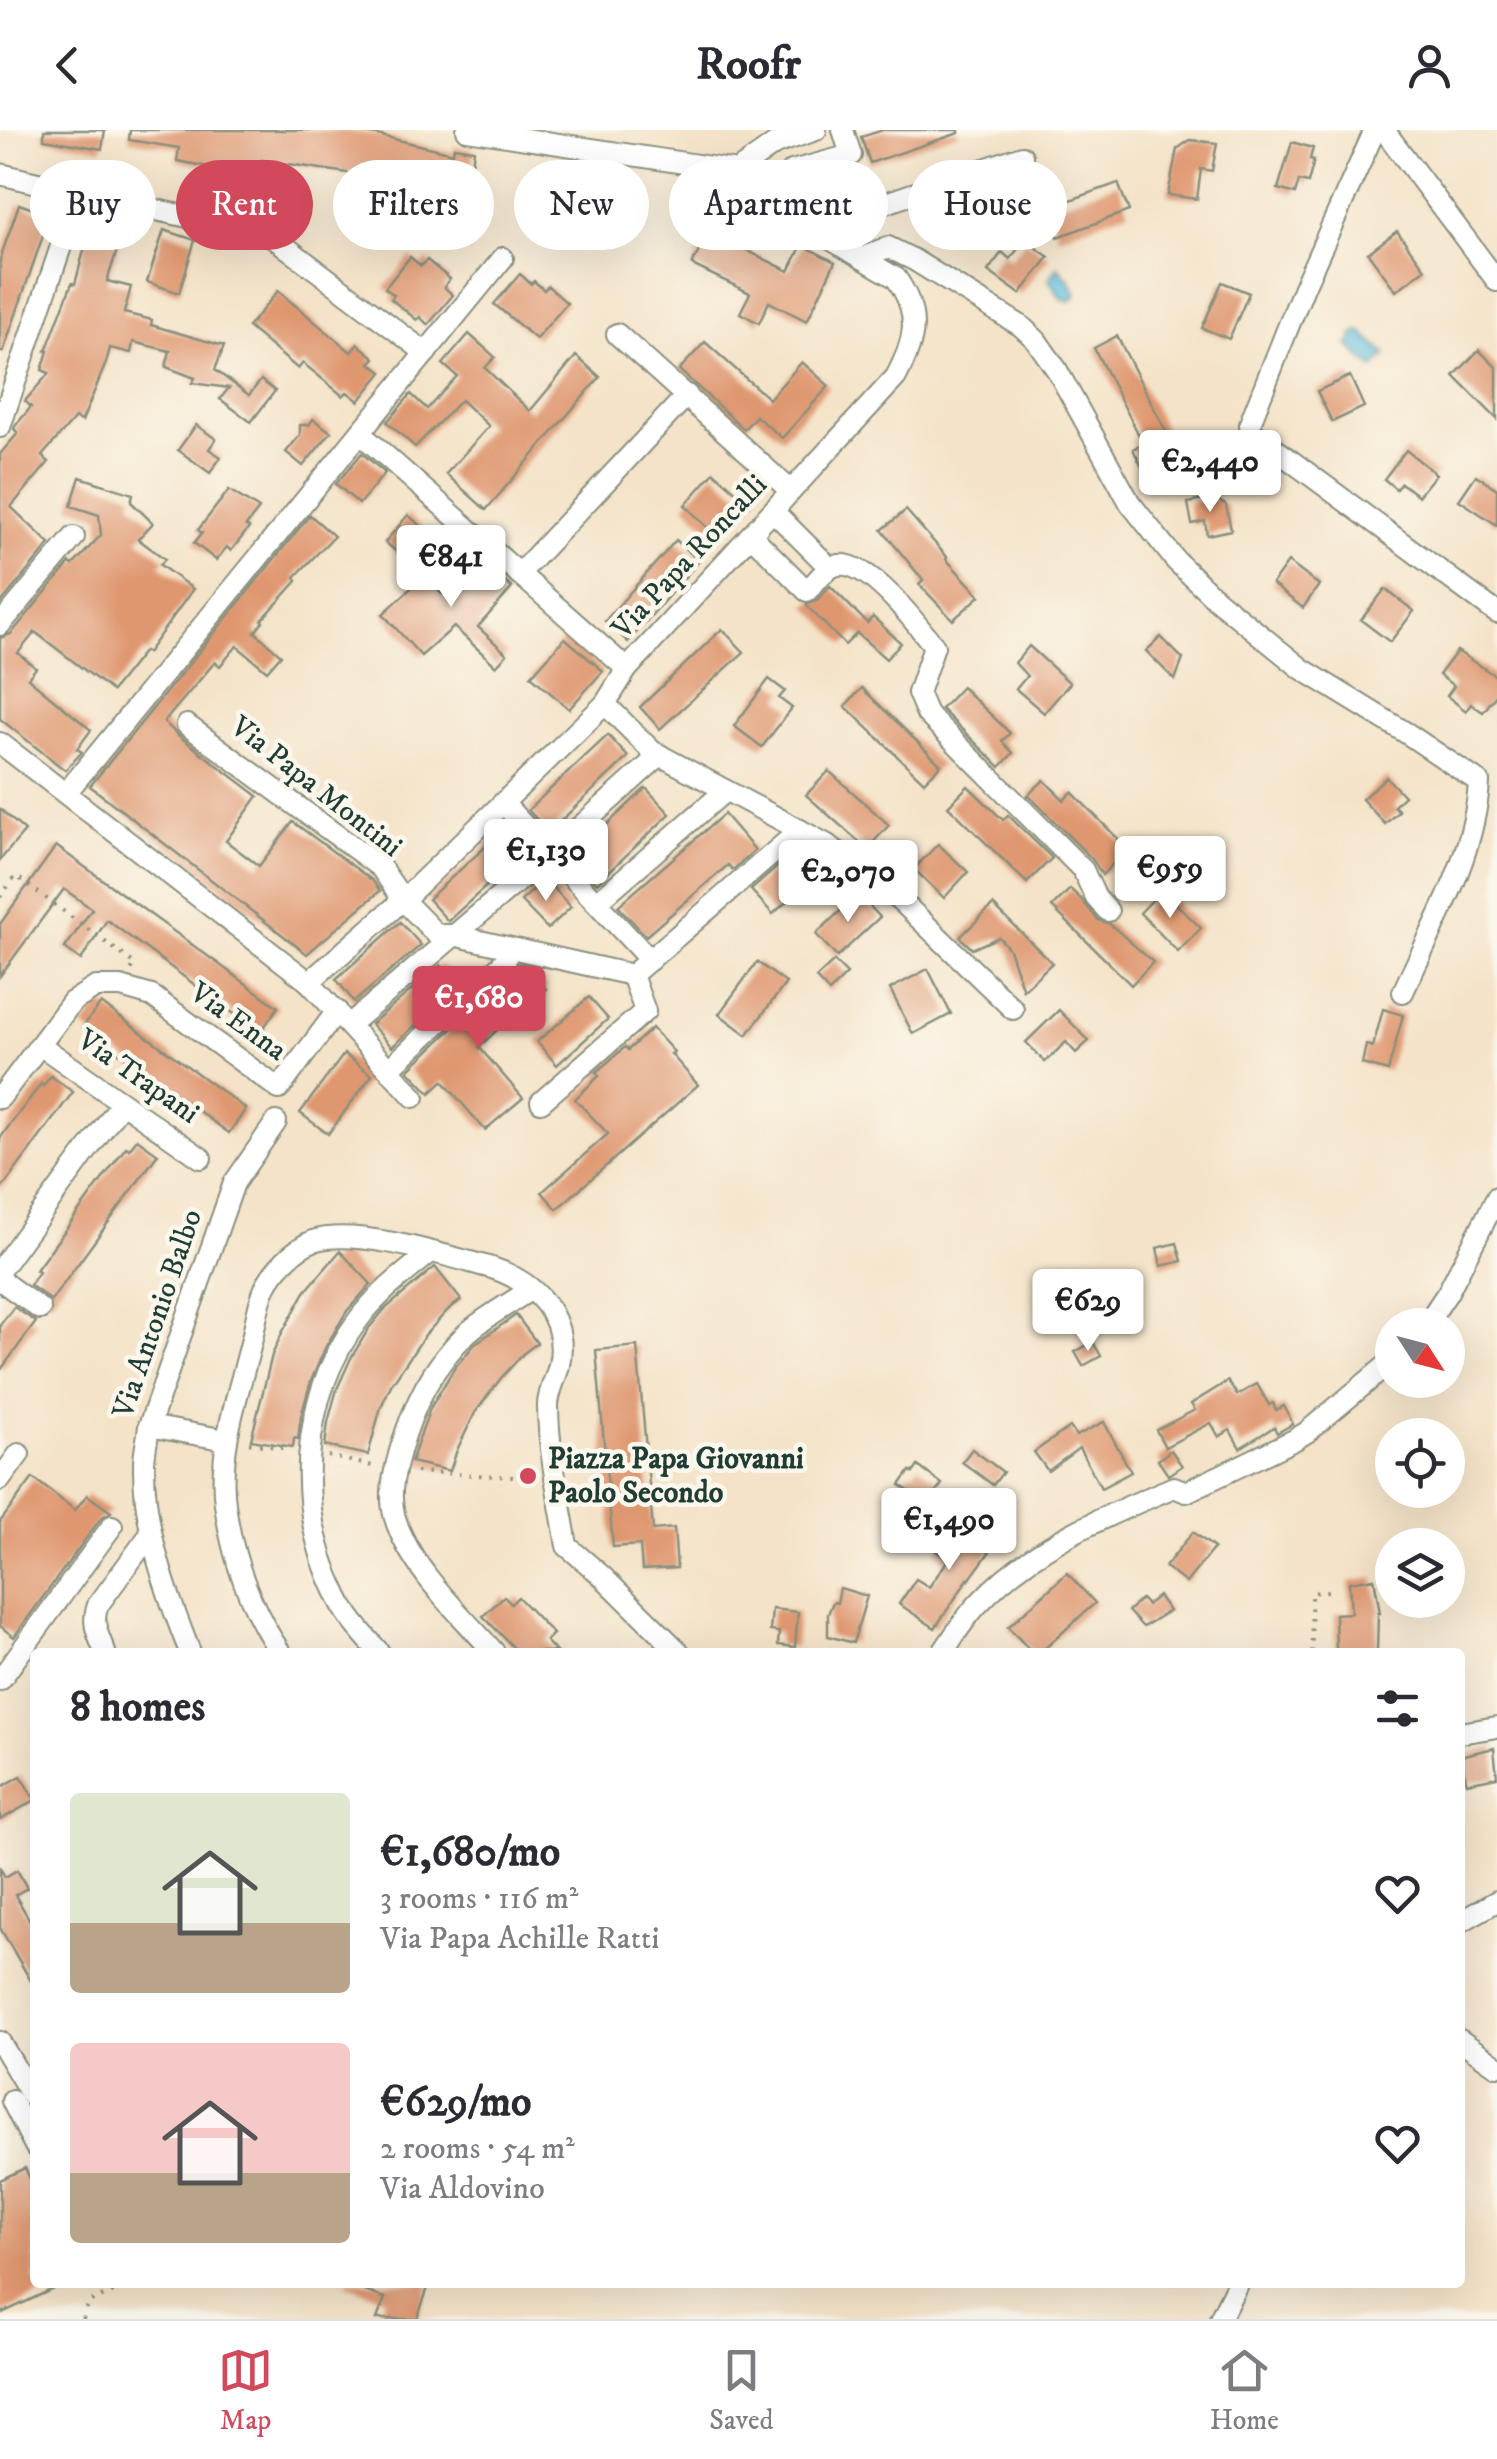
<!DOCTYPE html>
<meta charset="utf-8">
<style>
:root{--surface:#fff;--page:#f7f7f7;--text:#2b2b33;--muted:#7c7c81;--line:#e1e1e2;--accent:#d1495b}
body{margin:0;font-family:"IM FELL DW Pica",serif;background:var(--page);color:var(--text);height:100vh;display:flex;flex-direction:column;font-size:38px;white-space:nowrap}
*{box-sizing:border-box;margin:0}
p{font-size:32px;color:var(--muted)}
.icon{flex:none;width:55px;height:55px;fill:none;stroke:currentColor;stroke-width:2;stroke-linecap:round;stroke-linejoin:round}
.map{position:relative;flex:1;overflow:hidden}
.panel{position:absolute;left:30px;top:1518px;width:1435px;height:640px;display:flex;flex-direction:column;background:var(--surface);border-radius:10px;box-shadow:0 10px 40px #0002}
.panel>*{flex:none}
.top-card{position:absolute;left:30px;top:30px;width:1438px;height:90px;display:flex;gap:20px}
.needle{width:65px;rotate:126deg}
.tools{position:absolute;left:1375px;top:1178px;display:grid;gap:20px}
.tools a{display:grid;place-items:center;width:90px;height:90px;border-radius:50%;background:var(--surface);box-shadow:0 10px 40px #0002;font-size:50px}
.price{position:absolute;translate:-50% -85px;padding:0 22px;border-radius:10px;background:#fff;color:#222;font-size:32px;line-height:65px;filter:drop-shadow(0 2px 5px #0008)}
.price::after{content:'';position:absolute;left:50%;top:60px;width:30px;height:22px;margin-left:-15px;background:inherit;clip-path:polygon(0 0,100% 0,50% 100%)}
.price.on{background:var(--accent);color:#fff}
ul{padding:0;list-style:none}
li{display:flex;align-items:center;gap:30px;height:250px;padding:0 40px}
li span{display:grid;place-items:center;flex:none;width:280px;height:200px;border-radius:10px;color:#555}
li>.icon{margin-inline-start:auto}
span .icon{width:120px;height:120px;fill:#fffc;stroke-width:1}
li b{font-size:42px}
h2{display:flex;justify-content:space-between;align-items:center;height:120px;padding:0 40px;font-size:42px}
.chip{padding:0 35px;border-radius:45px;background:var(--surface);box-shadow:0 10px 40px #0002;font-size:35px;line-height:90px}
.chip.on{background:var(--accent);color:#fff}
header{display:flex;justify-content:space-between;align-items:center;height:130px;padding:0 40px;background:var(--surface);font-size:45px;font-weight:800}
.menu{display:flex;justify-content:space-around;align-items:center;height:140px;border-top:2px solid var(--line);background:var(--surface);font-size:28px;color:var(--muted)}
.menu a{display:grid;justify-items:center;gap:5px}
.menu .on{color:var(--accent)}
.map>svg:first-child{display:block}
.water{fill:#5fbedd;stroke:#3f7e88;stroke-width:2.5}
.building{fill:#df9770}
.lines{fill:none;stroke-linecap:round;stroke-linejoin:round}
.minor-casing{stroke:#8a907e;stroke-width:24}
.path{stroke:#8a907e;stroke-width:4;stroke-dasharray:2.5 8;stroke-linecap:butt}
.minor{stroke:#fff;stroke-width:20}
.poi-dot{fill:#d1495b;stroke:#fbf7ec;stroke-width:4}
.labels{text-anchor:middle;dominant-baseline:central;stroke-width:9;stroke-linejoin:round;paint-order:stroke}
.street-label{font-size:30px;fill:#1f3d34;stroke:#fbf7ec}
.poi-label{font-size:30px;font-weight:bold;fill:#1f3d34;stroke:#fbf7ec;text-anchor:start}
</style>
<header><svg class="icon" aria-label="back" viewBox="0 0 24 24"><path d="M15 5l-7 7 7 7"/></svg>Roofr<svg class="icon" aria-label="person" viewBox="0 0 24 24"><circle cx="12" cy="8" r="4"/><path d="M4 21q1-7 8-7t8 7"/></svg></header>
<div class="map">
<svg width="1497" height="2189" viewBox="0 0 1497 2189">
<rect width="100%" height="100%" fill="#fbf7ec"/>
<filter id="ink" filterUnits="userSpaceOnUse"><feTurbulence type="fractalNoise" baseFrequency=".01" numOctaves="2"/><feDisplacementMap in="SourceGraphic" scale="20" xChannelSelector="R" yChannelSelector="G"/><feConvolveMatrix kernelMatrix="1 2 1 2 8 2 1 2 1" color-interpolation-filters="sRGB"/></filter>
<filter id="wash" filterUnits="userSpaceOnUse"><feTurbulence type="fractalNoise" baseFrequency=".0048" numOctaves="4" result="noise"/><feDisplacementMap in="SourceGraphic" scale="40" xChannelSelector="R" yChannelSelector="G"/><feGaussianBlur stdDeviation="2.25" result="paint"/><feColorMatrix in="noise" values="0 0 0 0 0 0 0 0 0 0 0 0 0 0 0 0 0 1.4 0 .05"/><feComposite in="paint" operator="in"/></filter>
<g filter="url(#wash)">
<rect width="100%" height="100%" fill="#f4e3c8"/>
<g class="water">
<polygon points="1058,137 1070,151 1076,165 1070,171 1061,168 1049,149"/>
<polygon points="1361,202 1386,225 1374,239 1348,215 1352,211 1353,205"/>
</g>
<g id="blocks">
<g class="building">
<polygon points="44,0 105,0 102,19 44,9"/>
<polygon points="130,0 341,0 377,5 453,23 454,17 474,20 468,61 448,58 446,73 398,66 399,61 352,54 354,44 262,30 262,47 177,31 179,18 129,10"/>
<polygon points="883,0 959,0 959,3 870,33 861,7"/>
<polygon points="1190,10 1217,13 1212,41 1201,39 1197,69 1168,65 1177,19"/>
<polygon points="1292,12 1313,18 1310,29 1314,30 1308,53 1299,51 1295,64 1278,59"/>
<polygon points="559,46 608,56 605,69 633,74 626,108 524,86 529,54 556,59"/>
<polygon points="1118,53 1129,81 1058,107 1048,78"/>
<polygon points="19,74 50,85 3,222 0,222 0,129"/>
<polygon points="721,76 756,93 744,119 789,141 802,115 835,132 807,191 769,172 759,193 740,183 750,163 692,135"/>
<polygon points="94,83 126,93 107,151 131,157 124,183 152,190 151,195 224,216 215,240 249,265 261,250 275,261 251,292 220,269 229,258 192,253 195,248 166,237 170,221 133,212 131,223 110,218 106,233 82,291 75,288 42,326 49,332 11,377 50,414 0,474 0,324 18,303 14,299 15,296 31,277 25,271 49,243 42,240 48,221 46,221 72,153 75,154"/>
<polygon points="164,100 195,110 179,163 147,152"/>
<polygon points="1397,101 1425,139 1396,161 1368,123"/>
<polygon points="1025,110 1049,127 1020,164 988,141 1002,122 1010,129"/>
<polygon points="410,127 421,136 427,130 450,149 444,157 453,165 428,195 420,187 417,190 391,169 394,165 385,158"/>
<polygon points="520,144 531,154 534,151 544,160 548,156 567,173 536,209 494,174"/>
<polygon points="1222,152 1249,163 1229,209 1202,198"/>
<polygon points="278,161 351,222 358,214 375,228 370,233 382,242 359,271 347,262 343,266 303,233 298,239 248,197"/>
<polygon points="469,204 495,227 485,238 530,281 576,226 600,247 486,380 446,344 489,296 461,270 415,317 387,292 411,264 427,279 457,246 443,234"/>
<polygon points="1117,206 1173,315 1163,320 1166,326 1143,339 1133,319 1143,313 1094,218"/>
<polygon points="705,212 769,269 802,232 829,256 782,308 756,286 744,299 679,240"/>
<polygon points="1479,220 1497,238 1497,289 1454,246"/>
<polygon points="1350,246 1364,277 1332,292 1317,261"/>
<polygon points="313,289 331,302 303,336 286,322 300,305 300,295 309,295"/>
<polygon points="196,295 216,309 209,319 221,327 210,343 178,320"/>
<polygon points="1406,320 1436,344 1418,366 1401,353 1396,359 1384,349"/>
<polygon points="362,323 385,343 359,374 336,354"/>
<polygon points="714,342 750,374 719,409 685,375"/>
<polygon points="1476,345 1497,359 1497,395 1459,370"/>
<polygon points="80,347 133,364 131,372 153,393 138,409 165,429 160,435 193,459 147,523 144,521 112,561 35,502 18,523 36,538 28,548 91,600 77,619 82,622 65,640 0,589 0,508 11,504 70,433 73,435 101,405 99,385 71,376"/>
<polygon points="229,360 259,379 246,396 249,398 231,421 227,417 216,430 194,413 202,403 198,400"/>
<polygon points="1213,368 1226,375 1231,400 1207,405 1205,391 1192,394 1188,373"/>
<polygon points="906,380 947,427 946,429 980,466 953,490 919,454 923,450 882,400"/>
<polygon points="310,385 334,406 295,447 297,451 262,490 263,492 255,502 281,525 267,541 237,516 220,536 215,532 164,592 179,606 258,666 226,711 259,736 293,692 373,751 380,761 307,824 90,656"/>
<polygon points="408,385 442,414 419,441 385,412"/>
<polygon points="676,410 699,431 628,512 605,491"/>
<polygon points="476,427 512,458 478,497 507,524 496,536 454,497 421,526 383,484 423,447 442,464"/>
<polygon points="1288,432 1319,455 1303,478 1272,454"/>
<polygon points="830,456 867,493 873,487 901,513 886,529 857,503 845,515 806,475 816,471"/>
<polygon points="1385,459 1414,481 1390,512 1361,490"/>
<polygon points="722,499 744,522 660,599 640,577"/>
<polygon points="1161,507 1183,529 1175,550 1146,521"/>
<polygon points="565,508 603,541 569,579 531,546"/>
<polygon points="1029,516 1070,553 1044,583 1016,559 1027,546 1015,533"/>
<polygon points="1457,521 1497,547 1497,564 1483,582 1471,574 1466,581 1447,566 1454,556 1439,545"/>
<polygon points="769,549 785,561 779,568 792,578 762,617 734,596"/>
<polygon points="962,557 1010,603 1002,611 1013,623 1000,637 941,579"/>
<polygon points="862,558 941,635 924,652 845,576"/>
<polygon points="608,605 628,627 549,702 528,680"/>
<polygon points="829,641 889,695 867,719 806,665"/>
<polygon points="1386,647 1404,666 1394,676 1399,681 1385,694 1362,669"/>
<polygon points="1044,650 1064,670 1072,662 1128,719 1102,745 1093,730 1028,665"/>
<polygon points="968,656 1003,690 1008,685 1052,728 1027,753 948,676"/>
<polygon points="646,658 670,684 597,753 572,727"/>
<polygon points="0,679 25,701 0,730"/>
<polygon points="724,684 755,720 733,740 728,735 646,806 618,776"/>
<polygon points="507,697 527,719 448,791 428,769"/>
<polygon points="938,714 968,742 944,768 914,739"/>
<polygon points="56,716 278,877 260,903 107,790 81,830 65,818 92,779 64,759 0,846 0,794"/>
<polygon points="782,733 803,757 773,784 751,760"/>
<polygon points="545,749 571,777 548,799 521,771"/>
<polygon points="1070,759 1081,769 1098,790 1110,794 1153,832 1131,855 1052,777"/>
<polygon points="1162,760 1201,798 1178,822 1140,783"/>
<polygon points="858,764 880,787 837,827 816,804"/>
<polygon points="993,775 1052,833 1023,860 1009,819 999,807 972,819 960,807"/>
<polygon points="400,792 421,815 354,872 336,849"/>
<polygon points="834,831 847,844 829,862 816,848"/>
<polygon points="757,832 786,853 747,905 719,884"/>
<polygon points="519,834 525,835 546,859 514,888 512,886 479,917 523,968 485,1000 443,951 430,963 408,940 515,840"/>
<polygon points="441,835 459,855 392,917 371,894"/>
<polygon points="928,839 951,884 913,904 890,859"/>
<polygon points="589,867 608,889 557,935 537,912"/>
<polygon points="101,873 246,979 229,1003 83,897"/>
<polygon points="1383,879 1403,885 1388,941 1362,934 1366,915 1373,917"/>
<polygon points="1059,880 1089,911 1076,923 1066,912 1045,932 1026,912"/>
<polygon points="652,898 674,922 671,924 698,955 557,1079 542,1062 608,1004 575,969 599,946 596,942 601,938 625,917 628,920"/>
<polygon points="344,924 372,945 328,1004 300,983"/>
<polygon points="51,946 73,962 0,1061 0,1008 41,954 43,956"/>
<polygon points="137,1009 158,1024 51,1171 30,1155 39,1142 36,1140 126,1017 129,1019"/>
<polygon points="1177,1113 1182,1131 1161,1136 1157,1118"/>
<polygon points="340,1121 371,1154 347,1181 326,1216 311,1251 301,1286 298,1309 294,1308 293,1317 251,1310 272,1225 282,1203 305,1162"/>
<polygon points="435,1137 461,1170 448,1180 425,1205 391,1255 381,1277 368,1325 325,1316 328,1292 337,1259 351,1228 369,1198 384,1180"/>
<polygon points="14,1177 36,1192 0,1241 0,1195"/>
<polygon points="516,1185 537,1213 524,1223 501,1248 475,1283 457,1320 450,1341 411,1332 430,1278 455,1237 476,1213"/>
<polygon points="1093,1212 1101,1226 1083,1236 1075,1222"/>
<polygon points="637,1216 653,1400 674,1398 677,1438 642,1440 640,1415 613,1417 596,1220"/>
<polygon points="1228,1251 1237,1265 1257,1254 1269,1275 1273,1273 1276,1280 1284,1276 1293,1294 1277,1303 1274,1297 1240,1318 1230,1300 1219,1307 1211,1293 1165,1317 1156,1300 1195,1280 1191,1274"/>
<polygon points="1104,1292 1131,1342 1101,1358 1079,1318 1048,1341 1034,1322 1070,1297 1076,1306"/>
<polygon points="972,1319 1003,1342 993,1355 962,1332"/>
<polygon points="1171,1320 1182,1336 1168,1345 1158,1330"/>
<polygon points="918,1336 942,1354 924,1379 907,1366 910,1362 900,1355 910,1341 913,1343"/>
<polygon points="33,1348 75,1380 87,1365 111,1382 101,1388 14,1507 0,1496 0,1392"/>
<polygon points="959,1388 996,1413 969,1450 968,1449 935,1498 899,1474 916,1449 929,1457 948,1430 936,1421"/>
<polygon points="1193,1402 1214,1418 1186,1453 1165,1437"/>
<polygon points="1067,1443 1095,1473 1041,1522 1032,1522 1008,1497"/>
<polygon points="1374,1448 1380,1483 1378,1483 1377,1522 1336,1522 1335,1484 1351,1483 1349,1452"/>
<polygon points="840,1458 867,1466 853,1513 828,1506 828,1484 833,1472 837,1473"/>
<polygon points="504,1466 511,1474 518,1467 553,1504 546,1511 556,1522 518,1522 483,1486"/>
<polygon points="1158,1466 1169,1481 1143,1497 1128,1481 1141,1469 1147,1475"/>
<polygon points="772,1479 798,1482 795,1517 778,1515 779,1502 770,1501"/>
<polygon points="1494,1618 1497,1647 1467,1653 1460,1626"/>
<polygon points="21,1646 35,1670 0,1690 0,1658"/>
<polygon points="0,1738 5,1747 17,1740 27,1758 15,1765 35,1799 35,1858 0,1798"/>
<polygon points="25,2038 35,2060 35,2152 68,2152 0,2184 0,2050"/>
<polygon points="347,2152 430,2152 417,2189 377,2189 385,2168 347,2155"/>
</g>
</g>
</g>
<g filter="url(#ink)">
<use href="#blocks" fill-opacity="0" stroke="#8a907e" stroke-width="2.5"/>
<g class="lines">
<g class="minor-casing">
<g id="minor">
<polyline points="467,0 737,41 775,14 816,0"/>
<polyline points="1375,0 1304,157 1252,288 1250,295 1252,302 1497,483"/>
<polyline points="1384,0 1497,151"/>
<polyline points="792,41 851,25 843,0"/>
<polyline points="0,44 79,63"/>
<polyline points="808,97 883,74 1022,26"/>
<path d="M862,128L888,117L914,130L1021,196L1036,210L1057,240L1130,373L1176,431L1217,470L1302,539L1408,604L1479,652C1475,726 1433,796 1403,862"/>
<polyline points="617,204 791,361"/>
<polyline points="0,297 79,63 270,105 426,223"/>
<polyline points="360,303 627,539"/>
<polyline points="773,381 830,438"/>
<path d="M751,405L807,461C815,453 826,437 838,435C868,430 917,494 934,516L918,563L927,584L1083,740L1096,768L1108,781"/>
<polyline points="519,444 687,265"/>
<polyline points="0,495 74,407"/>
<polyline points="605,574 652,621 826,714 861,738 897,767 1013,879"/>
<polyline points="187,595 381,738 403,770 437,805 453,805 632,845"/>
<polyline points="0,613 309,852 414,967"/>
<polyline points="66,663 503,128"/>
<polyline points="503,673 650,830"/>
<polyline points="597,772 725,661"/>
<polyline points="632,845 800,700"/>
<path d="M309,852L403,770L605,574L627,539L896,247C916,209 921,184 896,148L752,63L737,41"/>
<polyline points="350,894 551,723 660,625"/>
<polyline points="40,915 201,1028"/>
<polyline points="389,939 506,830"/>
<polyline points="0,968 72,872 96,857 121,857 152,866 279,959 337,881"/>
<polyline points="541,972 645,881 632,845"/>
<polyline points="0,1140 121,974"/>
<polyline points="0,1150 40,1179"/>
<polyline points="1426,1195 1448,1162 1497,1067"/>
<polyline points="149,1296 227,1310"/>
<polyline points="0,1350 19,1324"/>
<path d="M105,1522C98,1505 91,1493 98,1475L151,1403"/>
<path d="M190,1522C167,1465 143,1397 144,1334C144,1322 148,1308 149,1296L234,1053L276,992"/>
<path d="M280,1522C250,1477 232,1429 225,1374C218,1321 237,1268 250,1217C255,1199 257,1176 265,1158C273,1140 295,1118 313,1111C356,1097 447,1126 492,1138C535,1152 569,1187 559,1235C556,1249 547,1264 548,1279C549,1325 560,1371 567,1416L602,1446L679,1522"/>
<path d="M379,1522C364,1505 348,1488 338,1467C294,1379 299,1270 358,1190C378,1163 405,1143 431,1122"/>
<path d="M494,1522C460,1484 410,1438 395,1388C388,1365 394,1343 400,1321C413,1276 432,1236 467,1203C485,1187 509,1174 530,1160"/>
<path d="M943,1522C954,1506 966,1486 980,1472C1033,1415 1104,1387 1174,1357L1186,1362L1294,1310L1307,1302L1392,1231"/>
<polyline points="0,1550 112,1396"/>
<polyline points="1460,1603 1497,1597"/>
<polyline points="1460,1792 1497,1771"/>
<polyline points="1460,1910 1497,1936"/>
<polyline points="0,1912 32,1966"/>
<polyline points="12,1971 35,2016"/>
<polyline points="1220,2189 1238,2152"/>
</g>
</g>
<g class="path">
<polyline points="0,767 16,746 135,834 131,840"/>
<polyline points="249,1313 289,1319"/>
<polyline points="328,1326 377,1337"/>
<polyline points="416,1342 536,1348"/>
<polyline points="1312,1522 1311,1463 1335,1460"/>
<polyline points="83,2189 88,2172 112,2163 109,2152"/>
</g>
<use href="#minor" class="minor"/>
</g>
</g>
<circle class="poi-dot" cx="528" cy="1346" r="10"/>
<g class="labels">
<g class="street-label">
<text transform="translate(690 427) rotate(-47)">Via Papa Roncalli</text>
<text transform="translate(316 657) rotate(38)">Via Papa Montini</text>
<text transform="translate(238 892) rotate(36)">Via Enna</text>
<text transform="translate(138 947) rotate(35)">Via Trapani</text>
<text transform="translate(158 1184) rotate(-71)">Via Antonio Balbo</text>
</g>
<g class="poi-label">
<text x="548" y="1329">Piazza Papa Giovanni<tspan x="548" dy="34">Paolo Secondo</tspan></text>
</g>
</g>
</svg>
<div class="tools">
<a><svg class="needle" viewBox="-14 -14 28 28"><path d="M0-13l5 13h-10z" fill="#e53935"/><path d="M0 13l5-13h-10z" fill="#7c7c81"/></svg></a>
<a><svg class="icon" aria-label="locate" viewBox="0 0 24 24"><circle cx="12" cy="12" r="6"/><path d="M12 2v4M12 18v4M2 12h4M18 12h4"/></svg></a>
<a><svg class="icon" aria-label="layers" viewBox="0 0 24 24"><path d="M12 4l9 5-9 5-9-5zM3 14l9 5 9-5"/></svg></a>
</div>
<b class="price" style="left:1210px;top:385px">€2,440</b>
<b class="price" style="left:451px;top:480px">€841</b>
<b class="price" style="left:546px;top:774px">€1,130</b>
<b class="price" style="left:1170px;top:791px">€959</b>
<b class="price" style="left:848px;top:795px">€2,070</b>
<b class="price on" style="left:479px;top:921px">€1,680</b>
<b class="price" style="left:1088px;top:1224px">€629</b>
<b class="price" style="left:949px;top:1443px">€1,490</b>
<div class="top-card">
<a class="chip">Buy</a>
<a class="chip on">Rent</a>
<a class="chip">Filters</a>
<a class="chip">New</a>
<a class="chip">Apartment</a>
<a class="chip">House</a>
</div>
<section class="panel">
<h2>8 homes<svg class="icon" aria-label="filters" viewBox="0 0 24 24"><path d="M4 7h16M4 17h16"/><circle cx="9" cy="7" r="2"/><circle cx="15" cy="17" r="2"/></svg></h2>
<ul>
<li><span style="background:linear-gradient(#dfe7d0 65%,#b9a48a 0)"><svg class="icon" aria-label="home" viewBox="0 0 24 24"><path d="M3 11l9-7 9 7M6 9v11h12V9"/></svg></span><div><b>€1,680/mo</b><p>3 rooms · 116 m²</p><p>Via Papa Achille Ratti</p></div><svg class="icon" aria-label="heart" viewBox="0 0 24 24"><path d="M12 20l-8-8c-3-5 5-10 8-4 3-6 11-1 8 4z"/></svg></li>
<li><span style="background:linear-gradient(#f6c9c9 65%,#b9a48a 0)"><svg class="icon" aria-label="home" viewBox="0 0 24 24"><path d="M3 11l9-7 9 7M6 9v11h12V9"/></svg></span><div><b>€629/mo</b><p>2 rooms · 54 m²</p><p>Via Aldovino</p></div><svg class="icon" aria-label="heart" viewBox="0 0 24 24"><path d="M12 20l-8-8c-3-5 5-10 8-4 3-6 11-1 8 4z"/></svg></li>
</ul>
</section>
</div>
<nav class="menu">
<a class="on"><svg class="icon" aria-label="map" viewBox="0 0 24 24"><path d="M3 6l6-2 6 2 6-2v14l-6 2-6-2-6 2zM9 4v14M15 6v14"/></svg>Map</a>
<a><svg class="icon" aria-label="saved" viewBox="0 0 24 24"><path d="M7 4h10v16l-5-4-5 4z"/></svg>Saved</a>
<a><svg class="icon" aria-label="home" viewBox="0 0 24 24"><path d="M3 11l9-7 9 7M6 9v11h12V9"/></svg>Home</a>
</nav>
